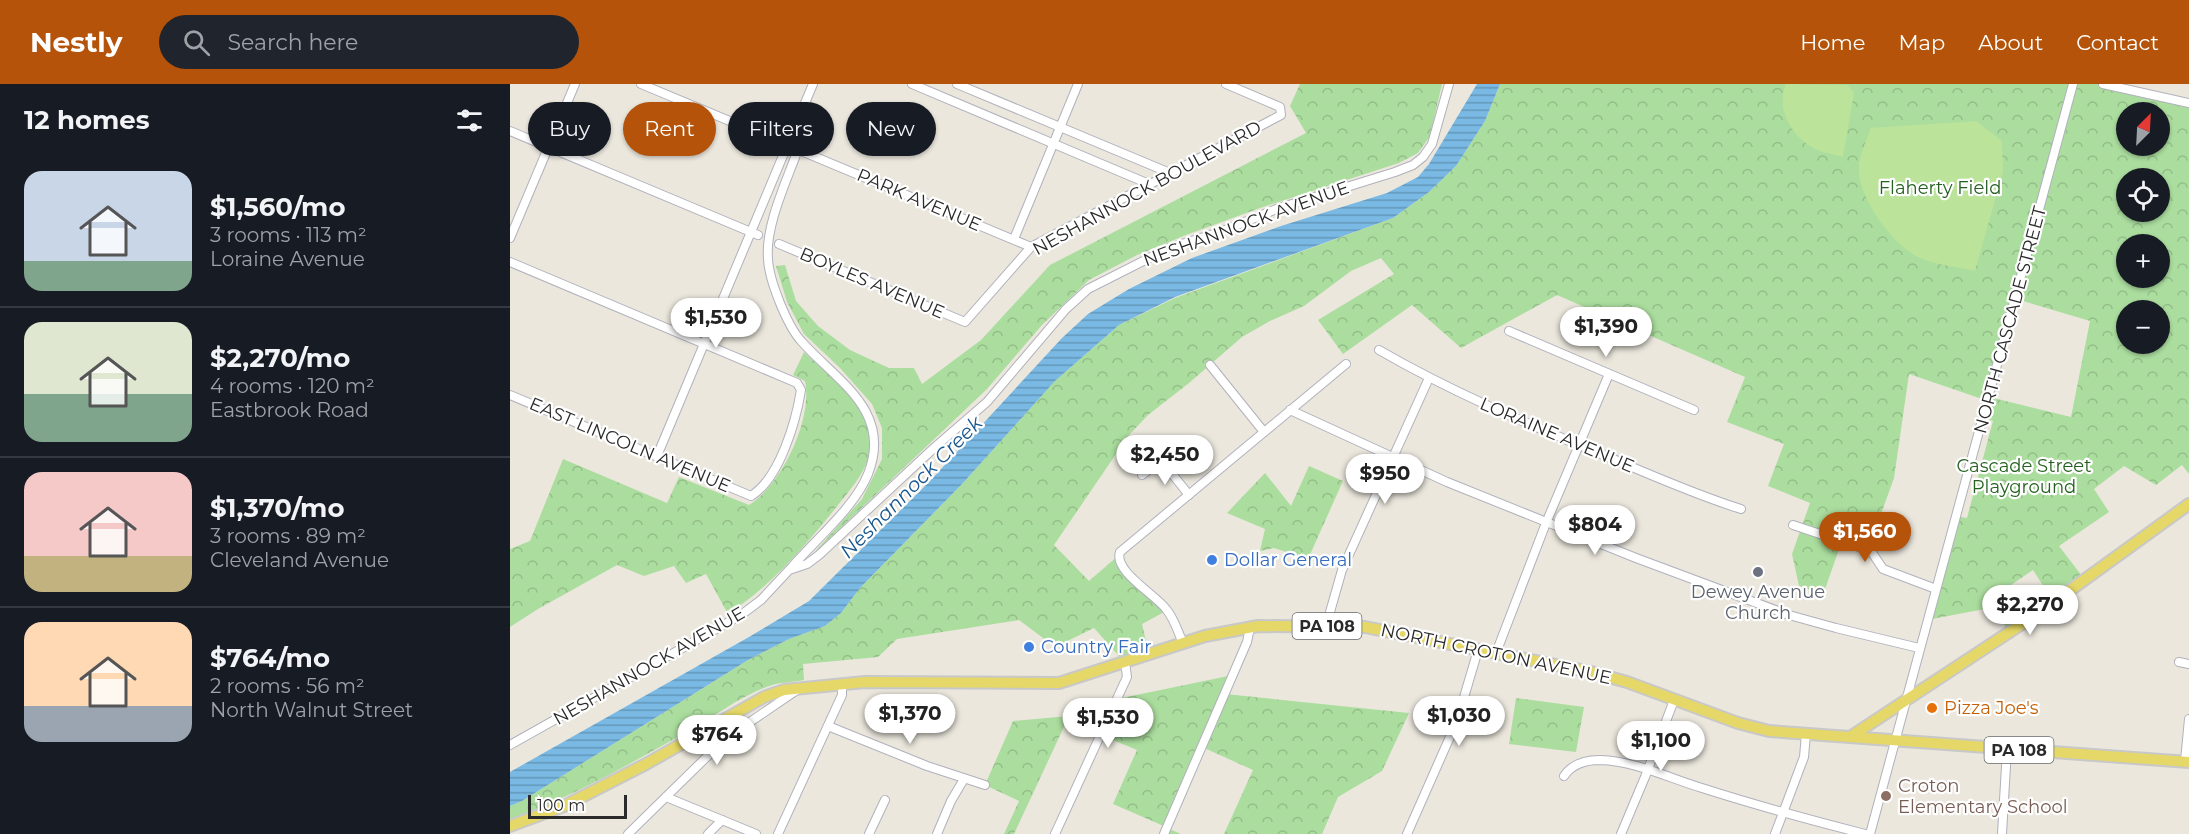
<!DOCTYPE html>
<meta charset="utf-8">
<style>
:root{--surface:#171b24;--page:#20242c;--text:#f1f3f6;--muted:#9ea1a6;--line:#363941;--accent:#b45309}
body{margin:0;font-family:Montserrat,sans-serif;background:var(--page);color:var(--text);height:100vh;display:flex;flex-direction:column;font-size:22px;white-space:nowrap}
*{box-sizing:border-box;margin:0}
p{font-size:20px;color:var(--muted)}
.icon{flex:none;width:33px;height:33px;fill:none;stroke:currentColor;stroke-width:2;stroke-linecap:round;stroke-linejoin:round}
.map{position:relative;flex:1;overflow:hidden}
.panel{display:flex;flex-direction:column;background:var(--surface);width:510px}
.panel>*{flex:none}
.top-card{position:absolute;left:18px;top:18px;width:570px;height:54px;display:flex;gap:12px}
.needle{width:39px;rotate:24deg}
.fabs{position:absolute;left:1606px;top:18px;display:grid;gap:12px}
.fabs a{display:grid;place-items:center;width:54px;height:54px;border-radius:50%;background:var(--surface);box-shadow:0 2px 4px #0004;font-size:30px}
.scale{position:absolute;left:18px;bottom:15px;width:99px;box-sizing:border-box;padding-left:6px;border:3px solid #2a2a2a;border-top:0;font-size:16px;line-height:21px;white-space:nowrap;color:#2a2a2a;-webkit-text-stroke:4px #fff;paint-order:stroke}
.price{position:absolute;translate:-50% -51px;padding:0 14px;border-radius:21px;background:#fff;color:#222;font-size:20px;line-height:39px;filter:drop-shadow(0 2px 3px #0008)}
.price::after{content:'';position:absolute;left:50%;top:36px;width:18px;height:14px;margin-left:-9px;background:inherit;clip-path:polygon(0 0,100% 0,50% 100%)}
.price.current{background:var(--accent);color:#fff}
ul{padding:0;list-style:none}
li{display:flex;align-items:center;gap:18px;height:150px;padding:0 24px}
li+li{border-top:2px solid var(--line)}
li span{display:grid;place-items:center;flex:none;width:168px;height:120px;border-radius:18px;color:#555}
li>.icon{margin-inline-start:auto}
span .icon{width:72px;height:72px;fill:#fffc;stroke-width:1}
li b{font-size:26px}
h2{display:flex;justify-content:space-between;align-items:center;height:72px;padding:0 24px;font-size:26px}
.tag{padding:0 21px;border-radius:27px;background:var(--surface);box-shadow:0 2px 4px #0004;font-size:21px;line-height:54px}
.tag.current{background:var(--accent);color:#fff}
header{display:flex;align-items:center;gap:36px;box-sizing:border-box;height:84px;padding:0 30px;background:var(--accent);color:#fff}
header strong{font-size:28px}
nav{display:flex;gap:33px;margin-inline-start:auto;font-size:21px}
.search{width:420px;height:54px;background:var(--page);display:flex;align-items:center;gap:15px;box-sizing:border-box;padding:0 21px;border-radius:33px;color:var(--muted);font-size:22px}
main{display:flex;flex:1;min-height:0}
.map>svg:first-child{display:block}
.forest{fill:url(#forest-crowns);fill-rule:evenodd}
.pitch{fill:#bbe39a}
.water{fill:url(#water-rules)}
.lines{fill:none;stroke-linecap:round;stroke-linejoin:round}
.minor-casing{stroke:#b0b1bc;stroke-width:10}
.major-casing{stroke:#c8c8c8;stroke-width:14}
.minor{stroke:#fff;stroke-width:8}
.major{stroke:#e5d868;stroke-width:10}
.shop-dot{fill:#3f7fe0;stroke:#fff;stroke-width:2}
.worship-dot{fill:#6b7280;stroke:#fff;stroke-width:2}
.food-dot{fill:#e8710a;stroke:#fff;stroke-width:2}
.education-dot{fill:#8d6e63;stroke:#fff;stroke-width:2}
.labels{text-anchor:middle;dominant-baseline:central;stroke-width:4.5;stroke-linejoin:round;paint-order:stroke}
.shield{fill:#fff;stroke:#6a6a6a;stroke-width:1.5}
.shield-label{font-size:16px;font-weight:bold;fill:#2a2a2a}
.street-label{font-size:18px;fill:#2a2a2a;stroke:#fff}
.park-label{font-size:18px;fill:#256120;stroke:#fff}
.shop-label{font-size:18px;fill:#366cbe;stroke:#fff;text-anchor:start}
.worship-label{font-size:18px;fill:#5b616d;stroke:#fff}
.food-label{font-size:18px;fill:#c56008;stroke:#fff;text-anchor:start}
.education-label{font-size:18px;fill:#785e54;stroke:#fff;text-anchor:start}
.water-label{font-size:20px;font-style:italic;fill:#18578f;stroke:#fff}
</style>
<header>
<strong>Nestly</strong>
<div class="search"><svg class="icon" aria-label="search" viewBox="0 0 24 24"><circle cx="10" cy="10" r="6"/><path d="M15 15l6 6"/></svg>Search here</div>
<nav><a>Home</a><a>Map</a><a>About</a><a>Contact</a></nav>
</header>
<main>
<section class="panel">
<h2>12 homes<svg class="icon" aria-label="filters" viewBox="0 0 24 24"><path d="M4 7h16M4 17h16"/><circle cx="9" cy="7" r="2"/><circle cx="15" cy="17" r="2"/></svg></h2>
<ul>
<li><span style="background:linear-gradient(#c9d6e8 75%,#7fa58c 0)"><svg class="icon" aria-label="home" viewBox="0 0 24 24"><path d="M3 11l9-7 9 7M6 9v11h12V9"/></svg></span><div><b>$1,560/mo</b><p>3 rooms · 113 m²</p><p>Loraine Avenue</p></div></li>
<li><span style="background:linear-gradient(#dfe7d0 60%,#7fa58c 0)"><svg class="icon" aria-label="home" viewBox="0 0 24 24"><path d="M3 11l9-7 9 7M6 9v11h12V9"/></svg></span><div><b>$2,270/mo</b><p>4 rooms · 120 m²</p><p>Eastbrook Road</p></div></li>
<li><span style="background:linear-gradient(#f6c9c9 70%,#c2b280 0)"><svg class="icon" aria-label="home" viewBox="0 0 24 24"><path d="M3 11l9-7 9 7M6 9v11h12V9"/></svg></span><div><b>$1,370/mo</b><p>3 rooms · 89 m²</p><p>Cleveland Avenue</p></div></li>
<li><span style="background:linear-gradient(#ffd9b3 70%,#9aa5b1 0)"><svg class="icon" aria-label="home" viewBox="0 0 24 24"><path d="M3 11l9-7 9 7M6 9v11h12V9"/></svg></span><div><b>$764/mo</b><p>2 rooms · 56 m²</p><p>North Walnut Street</p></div></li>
</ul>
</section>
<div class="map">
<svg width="1679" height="750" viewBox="0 0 1679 750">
<defs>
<pattern id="forest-crowns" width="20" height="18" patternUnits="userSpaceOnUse" patternTransform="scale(1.5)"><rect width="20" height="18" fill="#abdd9e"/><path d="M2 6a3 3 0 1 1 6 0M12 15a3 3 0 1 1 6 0" fill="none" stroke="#93be88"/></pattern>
<pattern id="water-rules" width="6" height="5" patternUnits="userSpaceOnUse" patternTransform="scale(1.5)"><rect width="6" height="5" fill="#79b9e4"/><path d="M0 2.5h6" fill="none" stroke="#6397b9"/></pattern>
</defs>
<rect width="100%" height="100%" fill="#ebe7dd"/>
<g class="forest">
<polygon points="790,0 932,0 920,52 908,69 889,79 750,124 676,151 627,171 579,196 532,241 477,305 302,471 352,415 372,375 372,344 362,320 330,284 294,250 277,218 266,182 275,181 286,217 308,242 340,266 379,284 404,284 412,300 471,256 540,181 796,49 780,22"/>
<path d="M990,0H1593L1679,19V390L1672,381L1646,401L1614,382L1584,405L1599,428L1549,462L1572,492L1541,514L1523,486L1498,503L1515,532L1497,544L1480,524L1417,536L1446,432L1457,434L1483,337L1474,334L1478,317L1399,290L1384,394L1366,444L1340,434L1313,511L1289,502L1282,470L1300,419L1258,402L1274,360L1217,338L1235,293L1047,211L951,264L902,221L833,270L808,236L884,190L871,174L841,187L794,222L760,237L732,253L679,299L638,331L619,351L544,461L579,497L609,471V475L658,526L632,540L637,562L610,573L584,544L545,563L509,536L387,555L368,573L293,580L294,596C283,598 272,598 262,601C231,611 206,632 177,648C119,680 63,713 0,735V722L12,717L238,576L279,555L315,542L331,529L350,504L453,399L545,297L609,241L665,214L883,134L919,108L946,82L975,37ZM1617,28H1650V62H1617ZM1617,94H1650V128H1617ZM1617,160H1650V194H1617ZM1506,215L1580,237L1561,333L1479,313ZM1617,226H1650V260H1617Z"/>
<path d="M294,268C311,285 347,312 355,335C359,348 362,362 358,375C352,393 339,407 328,421C296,461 261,502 218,530L196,490L176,499L164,482L134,492L107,481L28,525L0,543V465L20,457L53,375L157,419L169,393L239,421C272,400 303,335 295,297L283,291Z"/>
<polygon points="799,382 833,397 798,475 764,464 750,467 755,445 717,429 755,389 781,422"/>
<polygon points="723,591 715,610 899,629 872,687 828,713 812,750 714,750 743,686 692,663 657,744 671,750 654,750 656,743 603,720 627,666 591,651 607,615"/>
<polygon points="1006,614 1074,623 1066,668 999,660"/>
<polygon points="559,632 504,750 494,750 509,717 475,701 503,637"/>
</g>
<g class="pitch">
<path d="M1276,0L1338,1L1344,9L1333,73C1324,70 1313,69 1305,65C1282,53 1265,25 1276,0Z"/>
<path d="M1466,37L1492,57L1493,88L1465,187C1449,183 1425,181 1410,174C1384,163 1352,118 1349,90C1347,75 1356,58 1361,44Z"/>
</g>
<polygon class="water" points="967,0 990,0 975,37 946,82 919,108 883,134 665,213 609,241 545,297 453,399 350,504 331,529 315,542 279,555 238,576 12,717 0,722 0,688 239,553 299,517 420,397 552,254 578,230 619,205 682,174 771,142 877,109 908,93 919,80"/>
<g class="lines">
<g class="minor-casing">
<g id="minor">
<polyline points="131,0 521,163"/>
<polyline points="402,0 639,100"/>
<polyline points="447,0 660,89"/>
<polyline points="1593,0 1679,19"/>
<polyline points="0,47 248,151"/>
<polyline points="0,154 65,0"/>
<polyline points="504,155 568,0"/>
<polyline points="269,160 455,238 521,163 771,31 770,23 716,0"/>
<path d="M0,178L287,299L291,306C286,337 270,394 241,412L0,311"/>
<polyline points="999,247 1184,326"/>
<path d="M869,266C940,307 1015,339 1091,370C1137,389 1183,410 1231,425"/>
<polyline points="700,281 754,348"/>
<polyline points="780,326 937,398 1126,474 1279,531 1326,544 1409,564"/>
<polyline points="147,372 303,0"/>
<polyline points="632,391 651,376 679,411"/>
<polyline points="1283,441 1361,467 1373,485 1426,505"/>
<path d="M280,485C304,457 345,423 358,390C383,327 327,297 292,258C277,242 259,196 258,175C255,141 277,97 288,65"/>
<polyline points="816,542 832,486 919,294"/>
<path d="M673,559C668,548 664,534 656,525C646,511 603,487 610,468L836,280"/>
<polyline points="986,569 1036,439 1099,290"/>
<polyline points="1669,578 1679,580"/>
<polyline points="318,642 417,682 475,701"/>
<polyline points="0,661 231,531 251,516 279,486 297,480 309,471 425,363 477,318 556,225 578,205 659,164 713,147 769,124 885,88 903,81 913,73 922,60 939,0"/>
<polyline points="1675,677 1679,635"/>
<path d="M1054,692C1062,680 1076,676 1090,676C1125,677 1159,694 1192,704C1245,721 1300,736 1355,750"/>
<polyline points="156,713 246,750"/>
<polyline points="118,750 215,655 287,606"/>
<polyline points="198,750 212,736"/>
<polyline points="268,750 332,611 332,600"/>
<polyline points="359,750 375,716"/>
<polyline points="427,750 441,717 454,695"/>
<polyline points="545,750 617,593 615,578"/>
<polyline points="654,750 737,558 740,544"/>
<polyline points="897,750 947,637 968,566"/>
<polyline points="1111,750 1135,693 1164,616"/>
<polyline points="1265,750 1294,673 1296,650"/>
<polyline points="1360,750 1563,0"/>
<polyline points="1492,750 1497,665"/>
</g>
</g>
<g class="major-casing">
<g id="major">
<polyline points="1340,653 1530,528 1679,420"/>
<polyline points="0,742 54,722 136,680 254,613 274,606 355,598 549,599 695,552 748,542 855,543 1081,588 1117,598 1228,639 1259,647 1679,678"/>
</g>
</g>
<use href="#minor" class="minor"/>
<use href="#major" class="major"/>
</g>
<g class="shop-dot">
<circle cx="702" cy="476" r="6"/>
<circle cx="519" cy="563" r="6"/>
</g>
<circle class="worship-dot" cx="1248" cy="488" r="6"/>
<circle class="food-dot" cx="1422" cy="624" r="6"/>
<circle class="education-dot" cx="1376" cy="712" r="6"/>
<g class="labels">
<g class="shield">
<rect x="782.5" y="529" width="69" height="26" rx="4.5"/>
<rect x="1474.5" y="653" width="69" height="26" rx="4.5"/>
</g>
<g class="shield-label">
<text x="817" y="542">PA 108</text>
<text x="1509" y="666">PA 108</text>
</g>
<g class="street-label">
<text transform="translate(637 104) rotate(-29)">NESHANNOCK BOULEVARD</text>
<text transform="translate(409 116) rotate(23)">PARK AVENUE</text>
<text transform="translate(736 140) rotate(-20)">NESHANNOCK AVENUE</text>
<text transform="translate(362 199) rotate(23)">BOYLES AVENUE</text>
<text transform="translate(1500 236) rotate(-75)">NORTH CASCADE STREET</text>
<text transform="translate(1047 351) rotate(23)">LORAINE AVENUE</text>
<text transform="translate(120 361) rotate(23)">EAST LINCOLN AVENUE</text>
<text transform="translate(986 570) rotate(12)">NORTH CROTON AVENUE</text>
<text transform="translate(139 582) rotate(-30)">NESHANNOCK AVENUE</text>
</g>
<g class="park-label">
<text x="1430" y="104">Flaherty Field</text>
<text x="1514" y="382">Cascade Street<tspan x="1514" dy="21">Playground</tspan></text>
</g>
<g class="shop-label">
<text x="714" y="476">Dollar General</text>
<text x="531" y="563">Country Fair</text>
</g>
<g class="worship-label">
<text x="1248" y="508">Dewey Avenue<tspan x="1248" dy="21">Church</tspan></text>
</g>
<g class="food-label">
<text x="1434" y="624">Pizza Joe's</text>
</g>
<g class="education-label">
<text x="1388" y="702">Croton<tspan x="1388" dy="21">Elementary School</tspan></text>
</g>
<g class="water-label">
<text transform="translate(401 403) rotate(-45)">Neshannock Creek</text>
</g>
</g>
</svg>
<div class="fabs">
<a><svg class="needle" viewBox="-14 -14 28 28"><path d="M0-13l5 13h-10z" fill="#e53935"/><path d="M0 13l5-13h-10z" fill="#9ea1a6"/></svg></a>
<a><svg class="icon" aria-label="locate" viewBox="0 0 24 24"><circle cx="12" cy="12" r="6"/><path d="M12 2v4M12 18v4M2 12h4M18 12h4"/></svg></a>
<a>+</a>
<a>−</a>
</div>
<div class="scale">100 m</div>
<b class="price" style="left:206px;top:265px">$1,530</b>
<b class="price" style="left:1096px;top:274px">$1,390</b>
<b class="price" style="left:655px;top:402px">$2,450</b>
<b class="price" style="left:875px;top:421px">$950</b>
<b class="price" style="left:1085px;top:472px">$804</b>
<b class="price current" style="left:1355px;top:479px">$1,560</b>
<b class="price" style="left:1520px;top:552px">$2,270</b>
<b class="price" style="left:400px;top:661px">$1,370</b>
<b class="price" style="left:949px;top:663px">$1,030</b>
<b class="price" style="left:598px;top:665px">$1,530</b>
<b class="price" style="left:207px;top:682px">$764</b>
<b class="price" style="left:1151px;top:688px">$1,100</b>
<div class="top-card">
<a class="tag">Buy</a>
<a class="tag current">Rent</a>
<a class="tag">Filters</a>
<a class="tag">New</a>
</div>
</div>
</main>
